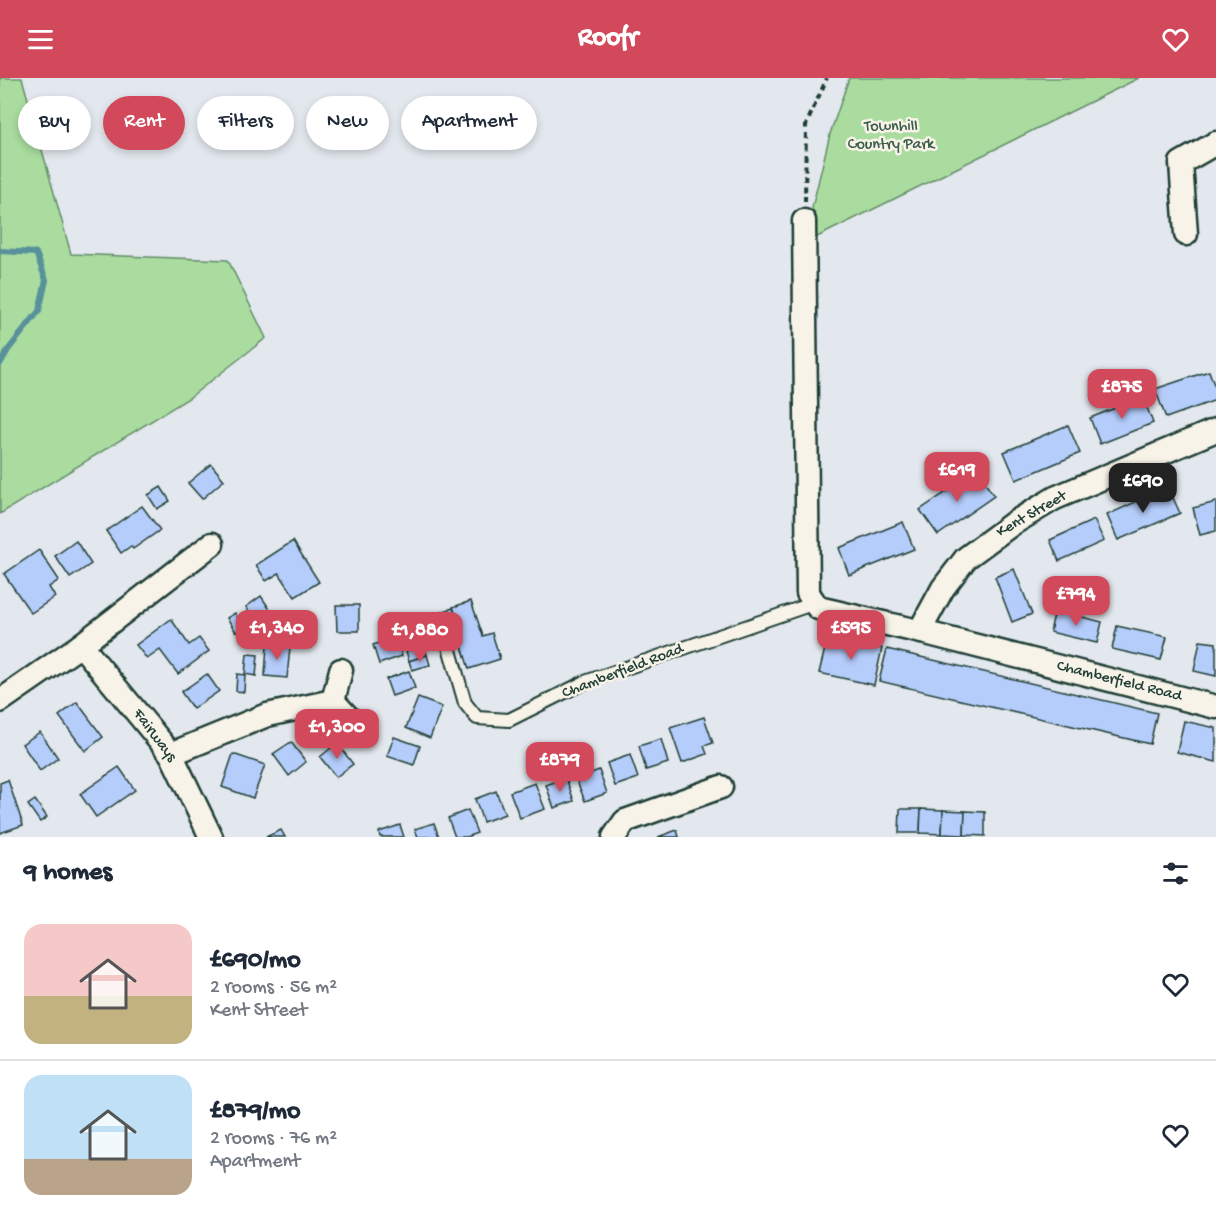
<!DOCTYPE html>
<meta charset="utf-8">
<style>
:root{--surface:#fff;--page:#f2f2f3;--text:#1f2937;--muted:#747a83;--line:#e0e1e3;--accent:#d1495b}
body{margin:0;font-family:"Gochi Hand",sans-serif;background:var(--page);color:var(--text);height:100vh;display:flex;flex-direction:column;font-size:22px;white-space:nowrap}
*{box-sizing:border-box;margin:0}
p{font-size:20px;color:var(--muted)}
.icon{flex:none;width:33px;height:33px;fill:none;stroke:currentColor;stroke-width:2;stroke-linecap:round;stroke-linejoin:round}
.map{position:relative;height:759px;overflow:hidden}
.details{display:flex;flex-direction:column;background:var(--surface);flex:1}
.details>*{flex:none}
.banner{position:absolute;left:18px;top:18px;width:600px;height:54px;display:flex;gap:12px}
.price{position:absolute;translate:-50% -51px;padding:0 14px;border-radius:12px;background:var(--accent);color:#fff;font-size:20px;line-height:39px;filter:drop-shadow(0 2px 3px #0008)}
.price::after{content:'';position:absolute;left:50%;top:36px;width:18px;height:14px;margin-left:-9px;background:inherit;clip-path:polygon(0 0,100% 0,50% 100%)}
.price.current{background:#222;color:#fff}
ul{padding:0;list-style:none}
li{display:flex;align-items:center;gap:18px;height:150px;padding:0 24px}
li+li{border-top:2px solid var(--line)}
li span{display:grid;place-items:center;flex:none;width:168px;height:120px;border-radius:18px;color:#555}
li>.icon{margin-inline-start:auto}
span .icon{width:72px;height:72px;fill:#fffc;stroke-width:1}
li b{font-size:26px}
h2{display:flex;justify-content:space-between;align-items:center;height:72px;padding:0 24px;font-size:26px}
.pill{padding:0 21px;border-radius:27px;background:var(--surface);box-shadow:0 3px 9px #0003;font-size:21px;line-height:54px}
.pill.current{background:var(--accent);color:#fff}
header{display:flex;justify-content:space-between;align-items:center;height:78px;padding:0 24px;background:var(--accent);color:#fff;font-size:27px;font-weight:800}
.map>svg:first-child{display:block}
.green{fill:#a9dc9e;stroke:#648c69;stroke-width:1.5}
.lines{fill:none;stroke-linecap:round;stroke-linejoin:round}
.stream{stroke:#59919b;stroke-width:6}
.building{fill:#b5cdfb;stroke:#1f3d34;stroke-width:1.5}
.lane-casing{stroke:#1f3d34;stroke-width:16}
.street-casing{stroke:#1f3d34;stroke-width:27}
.path{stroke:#1f3d34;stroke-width:4;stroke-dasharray:6 4.5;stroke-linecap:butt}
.lane{stroke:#f7f3e8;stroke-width:12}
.street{stroke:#f7f3e8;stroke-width:22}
.labels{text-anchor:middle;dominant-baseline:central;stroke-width:5;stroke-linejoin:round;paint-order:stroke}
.park-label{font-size:16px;fill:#3b5d49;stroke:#f7f3e8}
.street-label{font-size:16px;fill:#1f3d34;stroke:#f7f3e8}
</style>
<header><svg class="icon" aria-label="menu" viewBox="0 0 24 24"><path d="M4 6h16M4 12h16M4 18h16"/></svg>Roofr<svg class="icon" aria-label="heart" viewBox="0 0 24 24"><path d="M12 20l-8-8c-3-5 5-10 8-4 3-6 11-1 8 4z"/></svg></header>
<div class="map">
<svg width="1216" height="759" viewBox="0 0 1216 759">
<rect width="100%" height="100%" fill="#e3e8ee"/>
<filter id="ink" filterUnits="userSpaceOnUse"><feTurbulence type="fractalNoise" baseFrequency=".0167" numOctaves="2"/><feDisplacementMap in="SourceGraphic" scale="12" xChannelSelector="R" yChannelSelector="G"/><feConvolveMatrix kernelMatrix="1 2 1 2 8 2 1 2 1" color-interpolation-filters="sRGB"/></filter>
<g filter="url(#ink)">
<g class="green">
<polygon points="0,0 22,0 71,176 228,182 266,260 189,320 0,436"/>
<polygon points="849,0 1139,0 813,161 812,130 830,56"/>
</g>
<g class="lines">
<polyline class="stream" points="0,173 36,175 46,202 39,233 8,272 0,286"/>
</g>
<g class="building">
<polygon points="1209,293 1216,312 1216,322 1166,340 1155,311"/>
<polygon points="1143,319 1153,345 1100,366 1090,340"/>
<polygon points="1068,347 1080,375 1016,402 1004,374"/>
<polygon points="211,386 224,402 202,421 188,405"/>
<polygon points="977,393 994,418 938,457 920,432"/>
<polygon points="161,409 170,423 157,431 148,417"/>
<polygon points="1168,409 1180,435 1118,462 1107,437"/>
<polygon points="1216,424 1216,453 1200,457 1193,430"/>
<polygon points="142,428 160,452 133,471 131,468 121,475 106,453"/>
<polygon points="1094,442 1104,463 1059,483 1050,462"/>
<polygon points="903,444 914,471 849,497 839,470"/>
<polygon points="76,463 91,486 70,500 55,478"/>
<polygon points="293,463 319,504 295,519 279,495 266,503 256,487"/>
<polygon points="39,472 59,502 49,509 55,519 31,535 4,496"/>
<polygon points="1014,491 1032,536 1012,544 995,499"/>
<polygon points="261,518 271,533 256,544 246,529"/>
<polygon points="471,523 483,558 492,555 500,581 469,591 461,565 465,564 453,529"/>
<polygon points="336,527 359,527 359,553 337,553"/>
<polygon points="453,530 458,546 443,551 438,535"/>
<polygon points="1055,532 1102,544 1097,565 1050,554"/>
<polygon points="235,535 243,549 236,554 227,540"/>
<polygon points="171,541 189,567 199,560 209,573 178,596 160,572 147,581 136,567"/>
<polygon points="1117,548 1167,559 1161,582 1112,571"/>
<polygon points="828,558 882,570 874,607 819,595"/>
<polygon points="396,559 402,578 379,586 373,567"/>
<polygon points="1200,563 1216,565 1216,598 1194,593"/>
<polygon points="267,567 290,569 287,600 265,598"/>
<polygon points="424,567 427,577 409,583 406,573"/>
<polygon points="887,571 1157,635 1150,666 879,603"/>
<polygon points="247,576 258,577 256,598 245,596"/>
<polygon points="427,577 430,587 412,592 409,583"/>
<polygon points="409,593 415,610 392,618 386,601"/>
<polygon points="207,596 219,613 193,631 181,614"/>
<polygon points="237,596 245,597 244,614 236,613"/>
<polygon points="418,620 442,629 430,660 406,650"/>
<polygon points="77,624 103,659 85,673 59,638"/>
<polygon points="704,639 713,665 704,668 707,676 682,685 670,650"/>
<polygon points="1184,643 1216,650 1216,684 1177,674"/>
<polygon points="40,654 58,680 40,693 22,666"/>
<polygon points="394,659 420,668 414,687 387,678"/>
<polygon points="661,661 668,685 646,692 639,668"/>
<polygon points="291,664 306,684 289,698 273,676"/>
<polygon points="337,665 353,686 336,699 320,679"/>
<polygon points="233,676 265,687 253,720 222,709"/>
<polygon points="630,677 638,700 615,708 607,685"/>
<polygon points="119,689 135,712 96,739 80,716"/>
<polygon points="599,692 607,715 585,723 576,701"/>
<polygon points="566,700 574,723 554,730 546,707"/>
<polygon points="8,702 23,747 0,755 0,705"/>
<polygon points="535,705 545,731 520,740 510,714"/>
<polygon points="496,713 505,736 483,744 475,721"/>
<polygon points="35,722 47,739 40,744 28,727"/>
<polygon points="900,731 921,731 920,755 899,755"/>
<polygon points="921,731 943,732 942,756 920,755"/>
<polygon points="468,732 477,755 466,759 455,759 448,740"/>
<polygon points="943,732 965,733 964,757 942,756"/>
<polygon points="965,733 985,734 985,758 964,757"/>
<polygon points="434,745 439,759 418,759 415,751"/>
<polygon points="400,747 404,759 380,759 379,754"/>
<polygon points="281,752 285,759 266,759"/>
<polygon points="677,752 679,759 658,759"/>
</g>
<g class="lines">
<g class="lane-casing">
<polyline id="lane" points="447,562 465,625 477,640 509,642 585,604 815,525"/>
</g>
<g class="street-casing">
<g id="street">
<polyline points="804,143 808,515 818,530 922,554 1216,629"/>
<polyline points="1186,156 1181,85 1216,65"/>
<polyline points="922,554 924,545 943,510 966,480 1012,446 1055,420 1216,352"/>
<polyline points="81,567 171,676 211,759"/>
<polyline points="0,623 81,567 212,466"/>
<polyline points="333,623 359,651"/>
<polyline points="171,676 267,637 333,623 341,592"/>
<polyline points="614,759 625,743 721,709"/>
</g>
</g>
<polyline class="path" points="805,124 806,47 827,0"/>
<use href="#lane" class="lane"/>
<use href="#street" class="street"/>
</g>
</g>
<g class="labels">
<g class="park-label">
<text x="891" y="49">Townhill<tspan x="891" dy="18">Country Park</tspan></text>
</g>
<g class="street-label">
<text transform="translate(1032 437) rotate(-30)">Kent Street</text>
<text transform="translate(623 594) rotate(-21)">Chamberfield Road</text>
<text transform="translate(1119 604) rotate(14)">Chamberfield Road</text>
<text transform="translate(154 658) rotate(53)">Fairways</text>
</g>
</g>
</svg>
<b class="price" style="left:1122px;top:342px">£875</b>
<b class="price" style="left:957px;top:425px">£619</b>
<b class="price current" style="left:1143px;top:436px">£690</b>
<b class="price" style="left:1076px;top:549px">£794</b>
<b class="price" style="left:277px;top:583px">£1,340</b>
<b class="price" style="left:851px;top:583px">£595</b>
<b class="price" style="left:420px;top:585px">£1,880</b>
<b class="price" style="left:337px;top:682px">£1,300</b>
<b class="price" style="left:560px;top:715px">£879</b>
<div class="banner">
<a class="pill">Buy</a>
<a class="pill current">Rent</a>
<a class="pill">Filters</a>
<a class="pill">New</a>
<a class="pill">Apartment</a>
</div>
</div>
<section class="details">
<h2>9 homes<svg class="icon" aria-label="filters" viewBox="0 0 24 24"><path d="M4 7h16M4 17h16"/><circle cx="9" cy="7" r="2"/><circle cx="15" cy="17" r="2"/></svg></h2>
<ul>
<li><span style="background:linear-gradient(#f6c9c9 60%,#c2b280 0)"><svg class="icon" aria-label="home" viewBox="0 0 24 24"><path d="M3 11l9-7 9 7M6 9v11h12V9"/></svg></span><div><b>£690/mo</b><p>2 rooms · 56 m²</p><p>Kent Street</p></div><svg class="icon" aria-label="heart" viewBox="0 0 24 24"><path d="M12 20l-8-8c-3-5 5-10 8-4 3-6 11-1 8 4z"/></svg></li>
<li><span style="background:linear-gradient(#bfe0f5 70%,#b9a48a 0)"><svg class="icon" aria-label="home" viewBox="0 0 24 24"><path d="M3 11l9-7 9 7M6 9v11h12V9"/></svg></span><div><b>£879/mo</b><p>2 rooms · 76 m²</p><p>Apartment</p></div><svg class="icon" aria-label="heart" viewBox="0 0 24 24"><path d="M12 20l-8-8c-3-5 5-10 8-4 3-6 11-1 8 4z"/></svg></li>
</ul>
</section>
